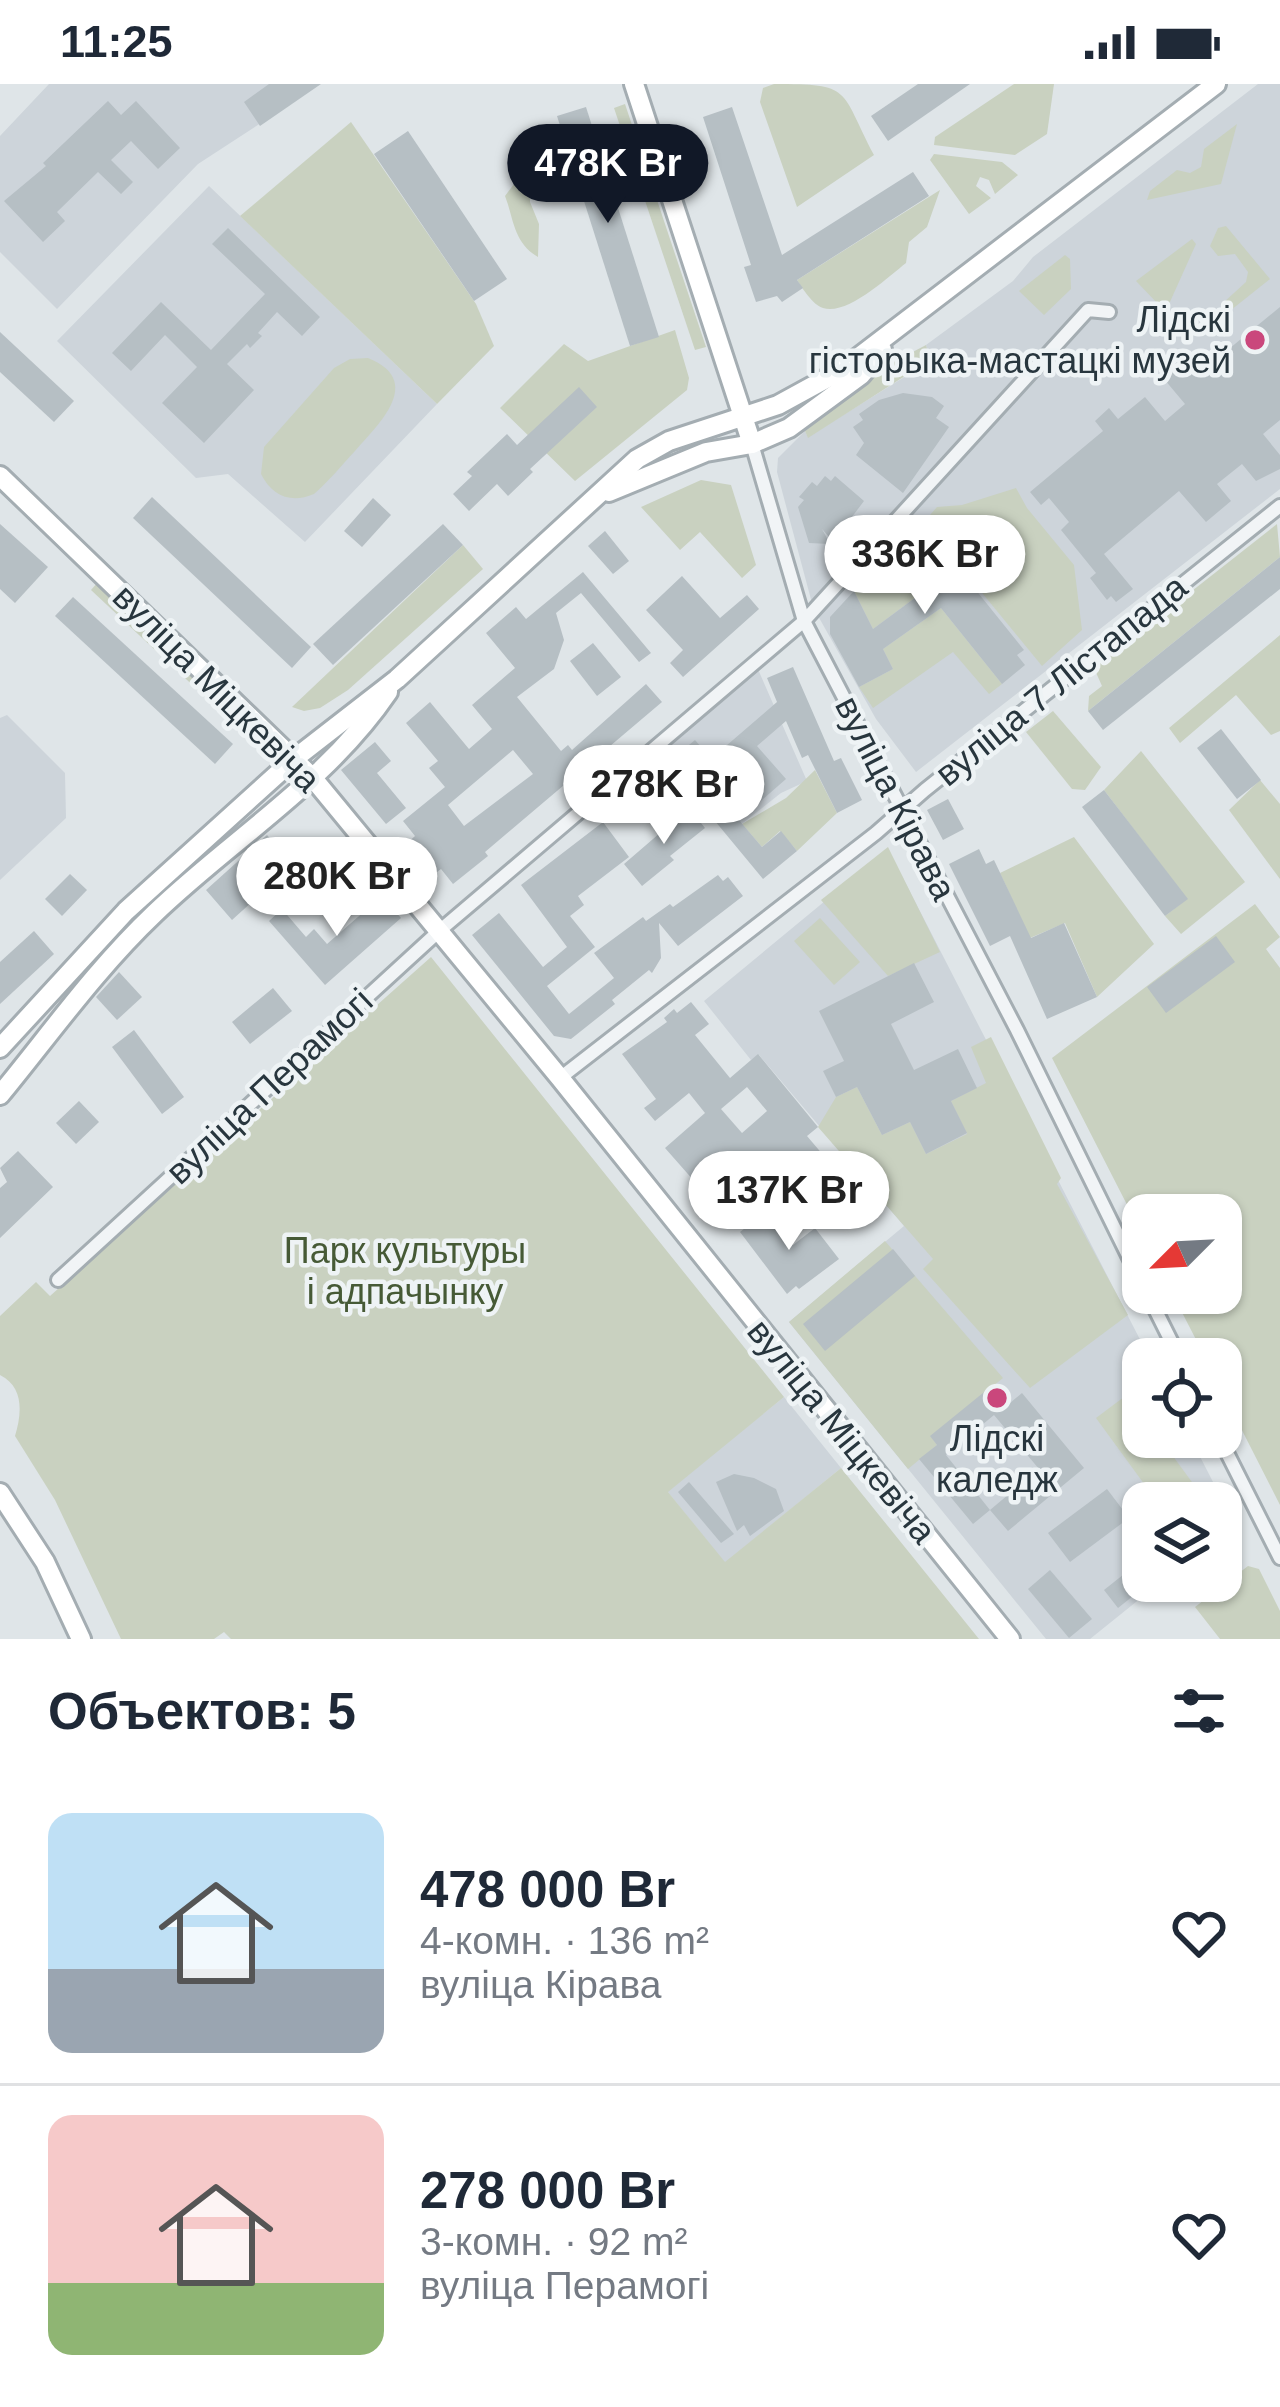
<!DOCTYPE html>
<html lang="ru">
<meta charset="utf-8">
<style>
:root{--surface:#fff;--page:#f2f2f3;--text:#1f2937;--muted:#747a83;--line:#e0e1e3;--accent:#111827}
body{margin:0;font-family:Arial,sans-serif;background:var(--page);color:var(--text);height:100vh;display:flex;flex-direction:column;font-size:45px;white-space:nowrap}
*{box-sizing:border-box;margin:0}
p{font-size:39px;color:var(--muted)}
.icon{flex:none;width:66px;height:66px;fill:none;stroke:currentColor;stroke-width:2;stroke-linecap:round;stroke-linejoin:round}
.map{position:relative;height:1555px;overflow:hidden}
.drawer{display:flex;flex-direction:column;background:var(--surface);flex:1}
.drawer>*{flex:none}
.needle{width:78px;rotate:246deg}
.fabs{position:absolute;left:1122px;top:1110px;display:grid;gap:24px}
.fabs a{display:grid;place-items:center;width:120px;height:120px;border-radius:24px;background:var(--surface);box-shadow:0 3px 9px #0004;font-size:60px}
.price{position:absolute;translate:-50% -102px;padding:0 27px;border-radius:42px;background:#fff;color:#222;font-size:39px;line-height:78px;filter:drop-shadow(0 3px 6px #0008)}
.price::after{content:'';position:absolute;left:50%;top:72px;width:36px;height:27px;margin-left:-18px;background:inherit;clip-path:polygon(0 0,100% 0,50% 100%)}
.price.on{background:var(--accent);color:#fff}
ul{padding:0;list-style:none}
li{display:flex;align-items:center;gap:36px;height:300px;padding:0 48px}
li+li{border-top:3px solid var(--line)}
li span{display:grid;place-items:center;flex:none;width:336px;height:240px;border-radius:24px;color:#555}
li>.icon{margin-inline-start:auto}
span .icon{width:144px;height:144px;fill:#fffc;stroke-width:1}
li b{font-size:51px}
h2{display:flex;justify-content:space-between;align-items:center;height:144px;padding:0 48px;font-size:51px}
.status{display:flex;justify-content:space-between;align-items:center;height:84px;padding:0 60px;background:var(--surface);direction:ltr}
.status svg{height:33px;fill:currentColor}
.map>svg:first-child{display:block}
.built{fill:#cdd4da}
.green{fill:#c9d1c0}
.building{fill:#b6bfc4;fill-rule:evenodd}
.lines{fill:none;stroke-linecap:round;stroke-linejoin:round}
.street-casing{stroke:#a4adb2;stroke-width:18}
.secondary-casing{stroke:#a4adb2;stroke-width:24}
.street{stroke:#f1f4f6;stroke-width:12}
.secondary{stroke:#fff;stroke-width:18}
.poi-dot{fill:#ca477c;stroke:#eef3f5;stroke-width:4.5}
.labels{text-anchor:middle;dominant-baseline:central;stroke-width:9;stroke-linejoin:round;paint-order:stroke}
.poi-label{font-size:36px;fill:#28363e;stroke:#eef3f5;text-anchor:end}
.street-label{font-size:36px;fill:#28363e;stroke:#eef3f5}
.park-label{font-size:36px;fill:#465a36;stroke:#eef3f5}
</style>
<div class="status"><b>11:25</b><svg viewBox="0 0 49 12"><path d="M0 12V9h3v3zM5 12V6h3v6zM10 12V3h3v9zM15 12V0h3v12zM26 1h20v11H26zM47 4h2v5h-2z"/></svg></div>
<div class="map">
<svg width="1280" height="1555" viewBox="0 0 1280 1555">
<rect width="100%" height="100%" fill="#dfe5e8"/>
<g class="built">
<polygon points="49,0 319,0 319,1 198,80 57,225 0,168 0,52"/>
<polygon points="1258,0 1280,0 1280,405 916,688 876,635 813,523 777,388 778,374 805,347 808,353 930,277 926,261 1013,197 1033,173"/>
<polygon points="209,102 437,320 305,458 228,390 196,394 57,257"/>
<polygon points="757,583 807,697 781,709 729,750 661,671"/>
<polygon points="7,631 65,689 66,734 0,796 0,634"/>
<polygon points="888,765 1150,1275 1143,1275 1143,1353 1190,1353 1234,1439 1221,1450 1221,1419 1143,1419 1143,1497 1162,1497 1090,1555 1046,1555 789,1238 904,1142 759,971 751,976 704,917"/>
<polygon points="784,1313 841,1384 725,1479 667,1407"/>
</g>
<g class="green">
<path d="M774,0C853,0 839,4 874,71L797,123L760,18L763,4Z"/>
<polygon points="1014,0 1054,0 1047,50 1015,71 934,61 935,53"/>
<polygon points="625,20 706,263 695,266 614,24"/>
<polygon points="351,38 476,220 494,262 437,320 240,132"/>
<polygon points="1237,40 1221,100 1147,116 1150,107 1177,86 1190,89 1201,83 1204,65"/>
<polygon points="934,70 1002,78 1018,91 995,110 989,96 980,93 976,102 991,114 969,130 930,76"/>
<path d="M514,100L524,101L530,108V118L539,140L538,173C513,158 514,135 505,112Z"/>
<path d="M940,106L927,143L909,158L906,179C888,193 847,232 823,224C813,221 803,205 797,196Z"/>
<polygon points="1226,142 1270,195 1226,230 1223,219 1246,198 1248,188 1235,170 1218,172 1210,162 1218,144"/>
<polygon points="1192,155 1196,160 1169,220 1160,222 1136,197"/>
<polygon points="1065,171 1070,175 1071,205 1044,231 1019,207"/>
<polygon points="675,246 689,294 687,306 575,397 500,324 564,260 588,277"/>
<polygon points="926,261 930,276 808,354 805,347 888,281"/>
<path d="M368,274C425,297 379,340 355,367C342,381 329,397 314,410C291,420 272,412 261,390L264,363L334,284L350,275Z"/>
<polygon points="701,396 731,401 756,481 742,494 700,448 680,466 641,423"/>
<polygon points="1016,404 1027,424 1074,481 1082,546 1042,582 924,438 937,423 962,421"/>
<polygon points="1277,440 1280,473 1088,627 1089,612 1102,602 1094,584"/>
<polygon points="463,461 483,485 348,606 320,624 304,627 292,623"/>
<polygon points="894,463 927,505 873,545 854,507"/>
<polygon points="98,498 254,648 250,655 91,506"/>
<polygon points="941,524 1002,600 989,610 953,568 873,624 859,603 893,585 883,565"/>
<polygon points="1280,551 1280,647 1271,651 1236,611 1180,659 1169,644"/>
<polygon points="1053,627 1101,683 1085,706 1072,705 1026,648"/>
<polygon points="1141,667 1245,798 1181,850 1165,832 1187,815 1104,706"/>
<polygon points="815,686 837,729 797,767 780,747 762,763 742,740 786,714"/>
<polygon points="1260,696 1280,720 1280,795 1229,726"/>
<polygon points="1074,753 1154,860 1097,913 1065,839 1030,854 1000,789"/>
<polygon points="888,763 940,868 888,892 821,816"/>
<polygon points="1255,820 1280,853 1266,865 1280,884 1280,1421 1221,1305 1221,1275 1206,1275 1172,1209 1221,1209 1221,1131 1143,1131 1143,1152 1052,974"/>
<polygon points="820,834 860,878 834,901 794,857"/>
<path d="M431,873L784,1313L668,1408L725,1478L841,1384L979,1555H231L224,1548L214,1555H121L55,1416L15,1352C22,1329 24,1303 0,1291V1232L36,1198L50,1212Z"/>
<polygon points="991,953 1061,1094 1057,1100 1128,1231 1030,1304 923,1185 933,1175 818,1043 836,1013 857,1003 882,1051 910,1038 926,1070 967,1050 951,1017 986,999 971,963"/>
<polygon points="885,1157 1003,1294 931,1352 937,1361 908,1385 789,1238"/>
<polygon points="1128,1310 1143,1331 1143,1353 1159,1353 1197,1405 1177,1419 1158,1419 1096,1334"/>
<polygon points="1248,1482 1259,1485 1280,1527 1280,1555 1220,1555 1195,1523"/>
</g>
<g class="building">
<polygon points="269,0 321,0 260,42 244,18"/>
<polygon points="918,0 970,0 888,57 871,32"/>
<polygon points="108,17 121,31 136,17 180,64 158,85 131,57 111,76 133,98 121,110 98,88 57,128 65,137 43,158 4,117 46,82 43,79"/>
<polygon points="586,23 659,253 630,262 557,32"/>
<polygon points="732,23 782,171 913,88 929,112 797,196 803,204 782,218 777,212 756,218 744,183 751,181 703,33"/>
<polygon points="408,47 507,195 474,217 374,70"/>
<polygon points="228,144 320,233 302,252 277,228 258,249 262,252 250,264 247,260 227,280 254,306 204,359 162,319 197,283 165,251 131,287 112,269 161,218 211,266 265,210 212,160"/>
<polygon points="1280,223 1280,336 1263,350 1280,371 1280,385 1256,397 1242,380 1217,400 1231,417 1206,438 1179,407 1104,470 1133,505 1116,518 1111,512 1107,516 1090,494 1096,489 1061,446 1069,438 1049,414 1041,421 1030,408 1103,347 1095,337 1109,324 1118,335 1145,313 1165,337 1185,320 1159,289 1166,275 1175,276 1181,270 1187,273 1194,268 1207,283"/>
<polygon points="0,248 74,317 54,338 0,288"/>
<polygon points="579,303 597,323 530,385 533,388 508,412 497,400 469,427 453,410 472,392 467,388 507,350 517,361"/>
<polygon points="903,309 932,313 944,322 936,334 949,343 903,409 856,371 864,359 853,343 863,336 859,330 879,316"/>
<polygon points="825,392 831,397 835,392 864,417 839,450 831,455 822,445 830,460 809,459 798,423 804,416 799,413 812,398 817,402"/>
<polygon points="152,413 311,563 292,584 133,434"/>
<polygon points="373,414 391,431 362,463 344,447"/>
<polygon points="0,440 48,483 15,519 0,505"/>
<polygon points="443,440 463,461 333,581 313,560"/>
<polygon points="917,445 924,454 930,449 1024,566 1017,571 1025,581 1002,600 941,524 883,565 893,585 859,603 830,550 830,533 854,507 873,545 927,505 894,463"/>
<polygon points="605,447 629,477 613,490 588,462"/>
<polygon points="1280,473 1280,505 1103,646 1088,627"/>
<path d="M583,488L651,569L639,578L581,509L556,529L564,556L554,585L517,613L561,667L568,661L572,666L646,600L662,618L485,768L488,772L453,800L441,785L432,792L406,760L415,752L403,737L445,703L429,684L438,677L406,639L430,618L469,665L492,645L472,621L515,584L486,549L516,523L526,535ZM513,666L533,690L464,742L448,721Z"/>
<polygon points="682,492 720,534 747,511 759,525 683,593 670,579 683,566 646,526"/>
<polygon points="73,513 233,660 215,680 55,532"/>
<polygon points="593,559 621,593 597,612 570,577"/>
<polygon points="793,583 834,677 841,674 862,716 837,729 808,671 802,674 786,637 757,662 786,695 739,736 762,763 781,747 797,767 763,795 710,731 746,699 719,668 777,618 767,594"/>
<polygon points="1221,645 1261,696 1237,715 1197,664"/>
<polygon points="695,656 714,678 690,699 671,676"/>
<polygon points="375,658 391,677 377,689 406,724 386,740 341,686"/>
<polygon points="1104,706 1188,815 1165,832 1082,723"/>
<polygon points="948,715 964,745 943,756 927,726"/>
<polygon points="689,724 705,744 670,772 674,776 642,802 624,780"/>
<polygon points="603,738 629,773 578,812 584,821 570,832 595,863 547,902 569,930 614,894 594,869 643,833 646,837 670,820 673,823 718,791 723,797 728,793 743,812 678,862 659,839 661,874 652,889 649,886 612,916 615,920 571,955 554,952 472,851 499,829 543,883 567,863 521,801"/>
<polygon points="267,751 305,794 285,812 273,799 232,836 206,806"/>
<polygon points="979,765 986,780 994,776 1031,854 1064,839 1097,913 1047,935 1010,852 990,862 949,780"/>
<polygon points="70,790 87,806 62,832 45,815"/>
<polygon points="382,812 401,834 325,901 269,837 282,825 306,853 314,845 327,860"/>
<polygon points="34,847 54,870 0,920 0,878"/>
<polygon points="1216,852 1235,878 1166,929 1147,903"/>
<polygon points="914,879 934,918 891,940 914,986 958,965 977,1004 951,1017 967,1049 926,1070 910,1038 882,1051 857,1003 836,1013 823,987 844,977 819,927"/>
<polygon points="119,888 142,913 117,936 96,913"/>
<polygon points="273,904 292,927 250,960 232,938"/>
<path d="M691,918L709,940L695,951L730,994L758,970L818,1043L807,1052L824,1072L796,1096L772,1067L723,1110L713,1097L702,1106L665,1064L705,1029L689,1009L655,1037L644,1024L656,1015L622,970L667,938L664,934L674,925L677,929ZM747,1003L767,1027L742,1049L721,1025Z"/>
<polygon points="134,946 184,1013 162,1030 112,963"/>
<polygon points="79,1017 99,1038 76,1060 56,1039"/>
<polygon points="18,1067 53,1103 0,1154 0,1104 7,1098 0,1084"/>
<polygon points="767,1127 793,1161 815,1144 839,1175 799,1205 796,1202 787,1210 740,1148"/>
<polygon points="893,1165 915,1192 825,1267 803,1240"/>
<path d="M994,1300L1010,1319L1022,1309L1084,1384L1008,1447L990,1426L973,1440L919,1375L937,1361L930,1352ZM994,1331L1039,1385L990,1426L946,1371Z"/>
<polygon points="734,1390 754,1394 776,1405 784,1427 750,1452 744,1441 737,1447 716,1398"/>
<polygon points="689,1398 734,1450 721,1459 678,1408"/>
<polygon points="1107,1405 1129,1434 1070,1478 1048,1449"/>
<polygon points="1143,1475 1143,1504 1118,1524 1104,1506"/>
<polygon points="1050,1486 1092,1535 1069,1554 1028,1505"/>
</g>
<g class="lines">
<g class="street-casing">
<g id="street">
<polyline points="752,360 804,537 1017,946 1143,1202"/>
<polyline points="560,994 876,749 925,706 1280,422"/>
<polyline points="58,1196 438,848 804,537 1088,226 1109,228"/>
<polyline points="1147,1209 1180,1275"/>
<polyline points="1219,1353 1280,1474"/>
</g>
</g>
<g class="secondary-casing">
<g id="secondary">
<polyline points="634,0 752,360"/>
<polyline points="0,392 312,693 560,994 1010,1555"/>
<polyline points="609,408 706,368 752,360 789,344 861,291 882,266"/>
<polyline points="0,964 126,827 294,675 397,595 637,375 669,357 778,321 842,286 1216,0"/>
<path d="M0,1011C51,949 96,885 155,829C232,755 327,698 388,608"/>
<polyline points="0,1409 45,1478 81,1555"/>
</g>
</g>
<use href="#street" class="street"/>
<use href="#secondary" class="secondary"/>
</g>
<g class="poi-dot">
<circle cx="1255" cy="256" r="12"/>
<circle cx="997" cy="1314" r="12"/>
</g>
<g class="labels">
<g class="poi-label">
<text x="1231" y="235">Лідскі<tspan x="1231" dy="41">гісторыка-мастацкі музей</tspan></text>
<text x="997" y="1354" text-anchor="middle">Лідскі<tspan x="997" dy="41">каледж</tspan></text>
</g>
<g class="street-label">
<text transform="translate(1061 596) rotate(-39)">вуліца 7 Лістапада</text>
<text transform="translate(217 604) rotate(45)">вуліца Міцкевіча</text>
<text transform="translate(896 714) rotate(63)">вуліца Кірава</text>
<text transform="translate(269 1002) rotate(-43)">вуліца Перамогі</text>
<text transform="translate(842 1347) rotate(51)">вуліца Міцкевіча</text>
</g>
<g class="park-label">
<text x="405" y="1166">Парк культуры<tspan x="405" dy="41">і адпачынку</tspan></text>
</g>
</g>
</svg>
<div class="fabs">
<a><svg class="needle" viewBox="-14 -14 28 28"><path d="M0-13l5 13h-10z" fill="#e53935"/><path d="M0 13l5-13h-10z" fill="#747a83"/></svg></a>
<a><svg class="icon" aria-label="locate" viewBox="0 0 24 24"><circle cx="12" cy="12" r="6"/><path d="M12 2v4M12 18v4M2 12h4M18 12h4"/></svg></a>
<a><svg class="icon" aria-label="layers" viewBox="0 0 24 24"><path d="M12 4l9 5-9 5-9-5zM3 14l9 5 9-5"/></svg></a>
</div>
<b class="price on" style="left:608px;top:142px">478K Br</b>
<b class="price" style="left:925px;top:533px">336K Br</b>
<b class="price" style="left:664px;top:763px">278K Br</b>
<b class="price" style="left:337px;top:855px">280K Br</b>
<b class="price" style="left:789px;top:1169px">137K Br</b>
</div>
<section class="drawer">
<h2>Объектов: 5<svg class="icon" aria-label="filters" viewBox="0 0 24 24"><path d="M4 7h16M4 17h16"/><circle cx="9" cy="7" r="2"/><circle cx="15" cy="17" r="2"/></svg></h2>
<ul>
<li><span style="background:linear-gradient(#bfe0f5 65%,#9aa5b1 0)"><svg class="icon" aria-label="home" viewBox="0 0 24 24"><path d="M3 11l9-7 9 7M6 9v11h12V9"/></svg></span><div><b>478 000 Br</b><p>4-комн. · 136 m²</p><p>вуліца Кірава</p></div><svg class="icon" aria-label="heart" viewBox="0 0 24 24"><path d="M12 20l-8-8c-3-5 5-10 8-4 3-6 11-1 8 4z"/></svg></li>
<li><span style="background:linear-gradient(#f6c9c9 70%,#8fb573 0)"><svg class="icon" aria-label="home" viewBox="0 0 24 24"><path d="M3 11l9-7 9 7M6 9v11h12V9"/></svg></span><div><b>278 000 Br</b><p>3-комн. · 92 m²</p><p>вуліца Перамогі</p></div><svg class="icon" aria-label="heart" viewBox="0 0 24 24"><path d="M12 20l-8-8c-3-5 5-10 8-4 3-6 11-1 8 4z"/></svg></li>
</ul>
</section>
